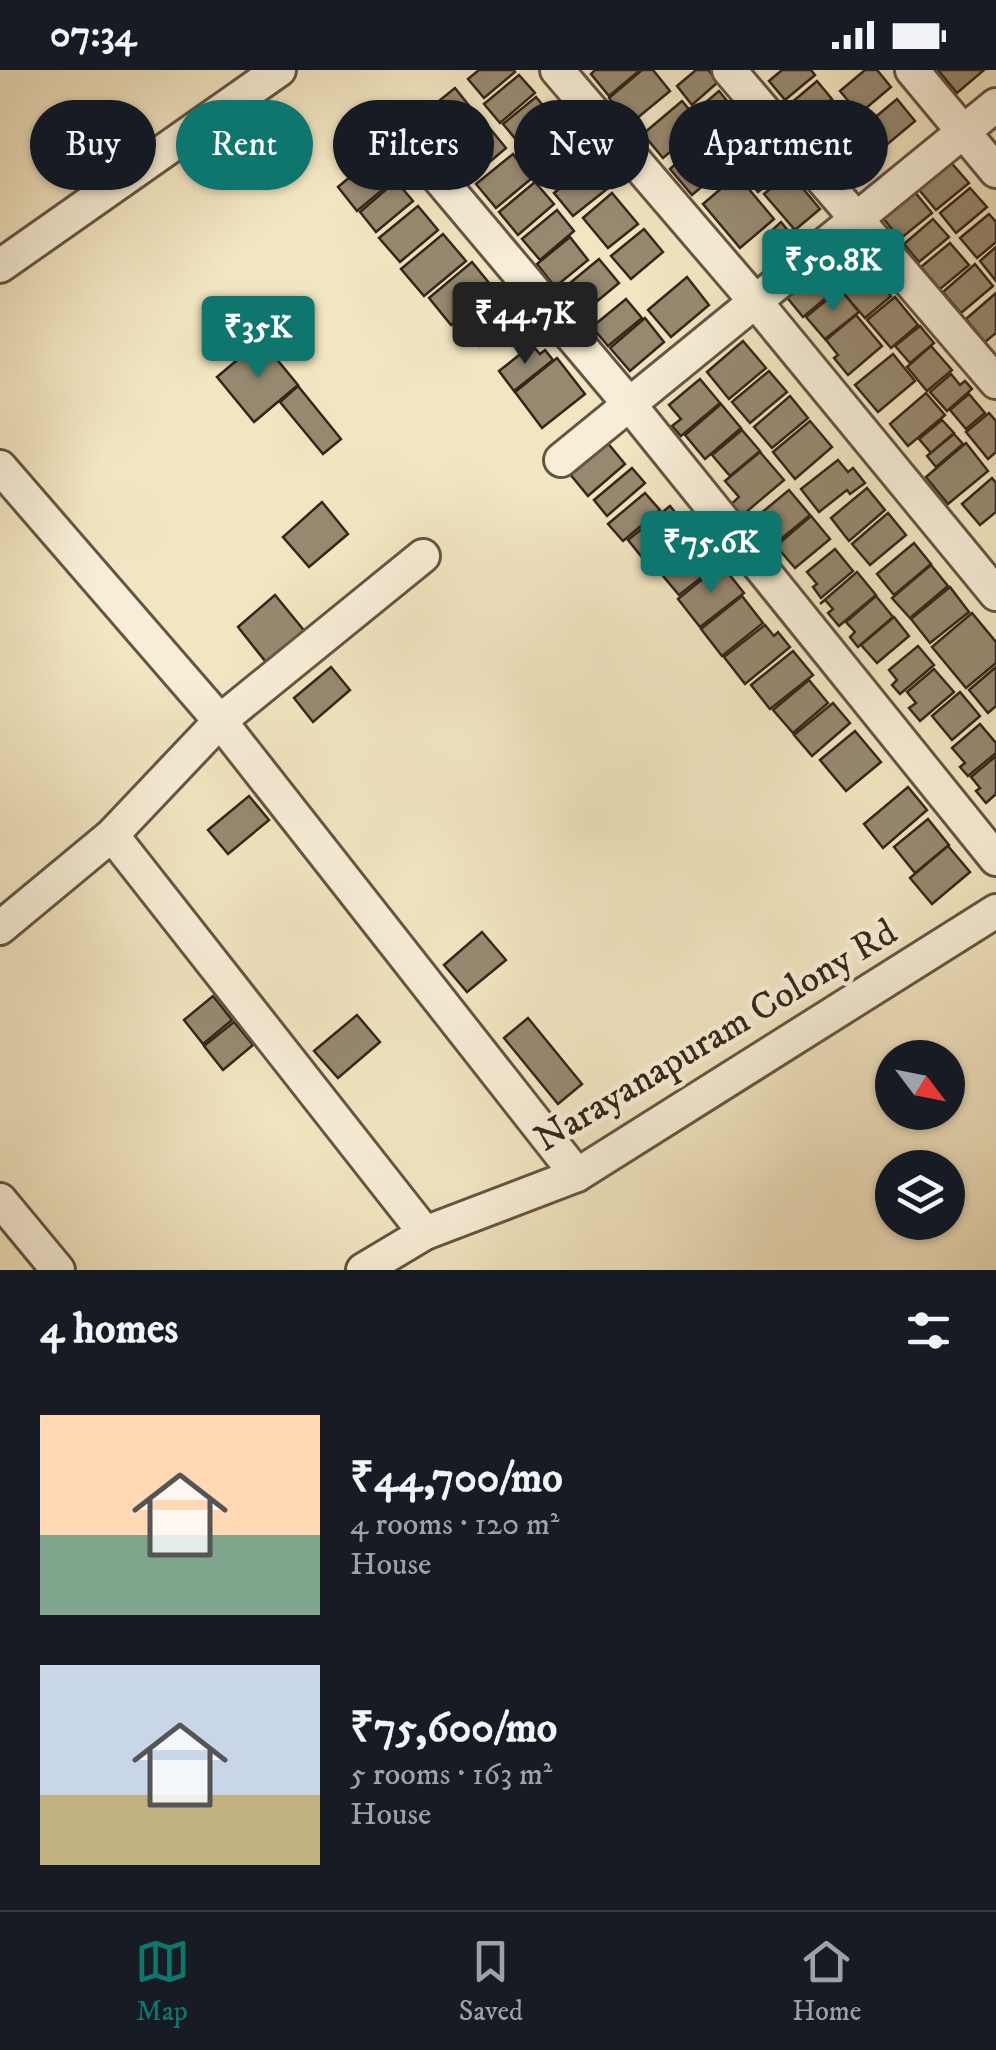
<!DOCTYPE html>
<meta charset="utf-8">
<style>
:root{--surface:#171b24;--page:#242831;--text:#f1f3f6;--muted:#9ea1a6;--line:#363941;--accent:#0f766e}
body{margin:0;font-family:"IM FELL DW Pica",serif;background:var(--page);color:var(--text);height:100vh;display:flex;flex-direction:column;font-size:38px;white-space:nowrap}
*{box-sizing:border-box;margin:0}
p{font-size:32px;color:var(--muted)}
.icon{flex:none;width:55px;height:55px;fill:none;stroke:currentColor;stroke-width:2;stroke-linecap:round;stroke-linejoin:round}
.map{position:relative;height:1200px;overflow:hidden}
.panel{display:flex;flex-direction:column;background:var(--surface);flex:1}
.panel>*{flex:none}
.top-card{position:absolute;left:30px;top:30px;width:938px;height:90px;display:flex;gap:20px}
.needle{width:65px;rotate:122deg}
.controls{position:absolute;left:875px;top:970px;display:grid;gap:20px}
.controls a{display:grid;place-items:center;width:90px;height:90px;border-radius:50%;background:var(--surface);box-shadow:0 2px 8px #0004;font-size:50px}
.price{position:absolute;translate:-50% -85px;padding:0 22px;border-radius:10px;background:var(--accent);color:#fff;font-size:32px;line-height:65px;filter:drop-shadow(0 2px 5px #0008)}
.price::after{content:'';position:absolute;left:50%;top:60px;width:30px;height:22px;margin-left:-15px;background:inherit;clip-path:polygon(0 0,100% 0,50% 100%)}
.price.on{background:#222;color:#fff}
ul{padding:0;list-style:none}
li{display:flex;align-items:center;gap:30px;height:250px;padding:0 40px}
li span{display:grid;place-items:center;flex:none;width:280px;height:200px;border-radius:0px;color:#555}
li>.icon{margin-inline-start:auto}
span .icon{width:120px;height:120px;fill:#fffc;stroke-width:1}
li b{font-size:42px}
h2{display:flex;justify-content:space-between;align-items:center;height:120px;padding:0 40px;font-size:42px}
.pill{padding:0 35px;border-radius:45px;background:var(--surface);box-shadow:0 2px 8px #0004;font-size:35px;line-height:90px}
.pill.on{background:var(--accent);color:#fff}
.status{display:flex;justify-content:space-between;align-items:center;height:70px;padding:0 50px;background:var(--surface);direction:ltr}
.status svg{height:28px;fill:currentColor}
.tab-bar{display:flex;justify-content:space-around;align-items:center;height:140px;border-top:2px solid var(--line);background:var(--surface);font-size:28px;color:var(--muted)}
.tab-bar a{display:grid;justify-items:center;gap:5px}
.tab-bar .on{color:var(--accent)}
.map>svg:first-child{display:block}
.building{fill:#978970;stroke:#352519;stroke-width:2.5}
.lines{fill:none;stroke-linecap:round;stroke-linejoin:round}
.minor-casing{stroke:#645543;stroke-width:38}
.minor{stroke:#f7eed7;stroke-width:32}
.labels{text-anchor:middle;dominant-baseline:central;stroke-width:9;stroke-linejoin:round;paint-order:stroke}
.street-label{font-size:38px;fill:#352519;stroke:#f7eed7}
</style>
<div class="status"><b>07:34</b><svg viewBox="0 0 49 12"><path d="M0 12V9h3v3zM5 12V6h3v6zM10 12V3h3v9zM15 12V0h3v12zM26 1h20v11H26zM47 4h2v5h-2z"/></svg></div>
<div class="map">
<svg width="996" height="1200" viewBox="0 0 996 1200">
<rect width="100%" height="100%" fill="#f2e5c1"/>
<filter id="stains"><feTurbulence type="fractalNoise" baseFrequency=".002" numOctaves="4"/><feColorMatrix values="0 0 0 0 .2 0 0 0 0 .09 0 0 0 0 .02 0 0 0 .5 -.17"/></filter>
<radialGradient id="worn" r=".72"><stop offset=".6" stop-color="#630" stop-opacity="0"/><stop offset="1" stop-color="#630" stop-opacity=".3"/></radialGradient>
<g class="building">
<polygon points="479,0 514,0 515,2 484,28 468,9"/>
<polygon points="595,0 640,0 609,26 591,4"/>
<polygon points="642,0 653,0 670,21 630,54 609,28"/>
<polygon points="696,0 708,0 718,12 692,35 677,16"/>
<polygon points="782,0 811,0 815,5 785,30 769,11"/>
<polygon points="865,0 877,0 891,17 859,44 840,21"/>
<polygon points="938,0 984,0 957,23"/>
<polygon points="519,5 535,23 500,53 484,34"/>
<polygon points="817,11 832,29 805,52 790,34"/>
<polygon points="455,18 471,38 440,64 423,44"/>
<polygon points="719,21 737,43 717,61 698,39"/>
<polygon points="536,27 556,51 523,78 503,54"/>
<polygon points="897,29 915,51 884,77 866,55"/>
<polygon points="682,31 702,55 663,88 643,64"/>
<polygon points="837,32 853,52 825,76 809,56"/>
<polygon points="471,38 485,55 454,80 440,64"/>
<polygon points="746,49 763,69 740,88 724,68"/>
<polygon points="487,55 506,78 473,106 453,83"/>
<polygon points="861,57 882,83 850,110 829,84"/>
<polygon points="571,65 590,88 554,118 535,95"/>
<polygon points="709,65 731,92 692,125 670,99"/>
<polygon points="767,79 784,100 758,122 741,101"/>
<polygon points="513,84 532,108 496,138 476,114"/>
<polygon points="375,86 394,110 357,141 338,117"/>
<polygon points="947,88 969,113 936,140 915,115"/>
<polygon points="593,92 612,115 573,146 554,123"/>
<polygon points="790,103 820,139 795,160 764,124"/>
<polygon points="737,105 774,149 740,178 703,134"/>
<polygon points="396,111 413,131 376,162 360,142"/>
<polygon points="535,112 554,134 518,165 499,142"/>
<polygon points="970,118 987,137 956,163 940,143"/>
<polygon points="914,121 932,143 900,169 883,148"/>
<polygon points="612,123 638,154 608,178 583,148"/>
<polygon points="418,136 438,160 400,192 379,168"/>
<polygon points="557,140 574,161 540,190 522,169"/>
<polygon points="989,144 996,152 996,172 977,188 960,168"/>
<polygon points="933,149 949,167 919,192 904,174"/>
<polygon points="781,152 794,168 782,178 769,163"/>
<polygon points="644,159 663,182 631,209 611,186"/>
<polygon points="443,164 466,191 424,226 401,199"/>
<polygon points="570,167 588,190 555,217 537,194"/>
<polygon points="950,173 969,195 940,219 921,197"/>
<polygon points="996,177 996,211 980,191"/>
<polygon points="854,184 867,200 843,221 829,205"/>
<polygon points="599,189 619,213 584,242 564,218"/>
<polygon points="472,192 494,219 451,255 429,228"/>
<polygon points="975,194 993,216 961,243 943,222"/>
<polygon points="819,195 838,218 803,247 785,225"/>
<polygon points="870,202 891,226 865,248 844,224"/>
<polygon points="687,207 709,235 671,267 648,240"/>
<polygon points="840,219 859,242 825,269 806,247"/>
<polygon points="996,223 996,263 985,272 966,249"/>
<polygon points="494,227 512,248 479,276 461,255"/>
<polygon points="895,227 918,255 891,278 867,250"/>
<polygon points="626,229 642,248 608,276 592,257"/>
<polygon points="856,245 882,276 848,305 834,288 838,285 826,270"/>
<polygon points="645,248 664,272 630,301 610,278"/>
<polygon points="920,256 934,273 910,293 895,276"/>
<polygon points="261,270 298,315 254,352 217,307"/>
<polygon points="743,271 766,298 729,329 707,302"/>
<polygon points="532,275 540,284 545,280 553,290 514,321 499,301"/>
<polygon points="931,276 952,300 927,321 907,297"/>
<polygon points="893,284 915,311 878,342 855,315"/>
<polygon points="557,288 585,324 542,358 515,322"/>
<polygon points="769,301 787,322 750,353 732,332"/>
<polygon points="951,304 960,315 965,311 972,319 947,341 930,322"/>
<polygon points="700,309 720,333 681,366 672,356 681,349 669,335"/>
<polygon points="298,316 341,369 323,384 280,332"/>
<polygon points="926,323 945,345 908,376 890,354"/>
<polygon points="969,324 985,343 966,359 950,340"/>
<polygon points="790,326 808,348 772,378 754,357"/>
<polygon points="721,334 741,358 705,389 685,365"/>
<polygon points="989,343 996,351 996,382 988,389 966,362"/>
<polygon points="942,350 954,363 931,383 919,369"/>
<polygon points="810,351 832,377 795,409 773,382"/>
<polygon points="742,360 760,381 730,406 712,385"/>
<polygon points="954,364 963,374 936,397 927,386"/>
<polygon points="606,371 625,394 588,426 569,403"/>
<polygon points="966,373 988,401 948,434 926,407"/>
<polygon points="760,382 784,410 738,449 728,437 739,427 725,411"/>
<polygon points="838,390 848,402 853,398 865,413 850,424 847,420 819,442 801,419"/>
<polygon points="632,398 645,413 607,446 594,430"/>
<polygon points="992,408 996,413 996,442 980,455 962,434"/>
<polygon points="867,418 885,440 849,471 831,448"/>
<polygon points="789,420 810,445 769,479 748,454"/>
<polygon points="645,423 660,440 623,471 608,454"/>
<polygon points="322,432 348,464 309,497 283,467"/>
<polygon points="670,436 695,467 653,501 628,470"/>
<polygon points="888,443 906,465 870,495 852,474"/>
<polygon points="811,446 830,469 795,498 776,476"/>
<polygon points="914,473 931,494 894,525 877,504"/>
<polygon points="700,477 716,496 679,525 663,506"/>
<polygon points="835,479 853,501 821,528 813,517 817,514 807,502"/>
<polygon points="721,494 744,523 700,557 678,529"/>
<polygon points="931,495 948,516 910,548 892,528"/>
<polygon points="857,502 876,525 839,556 828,543 833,539 825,530 820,534"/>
<polygon points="950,517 969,542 930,573 911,549"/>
<polygon points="275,525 307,564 269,596 238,557"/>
<polygon points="742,526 763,553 722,586 701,559"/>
<polygon points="876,526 893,547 858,577 850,567 855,562 846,552"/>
<polygon points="972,543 996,572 996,593 966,618 932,577"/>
<polygon points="894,547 909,566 877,593 861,575"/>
<polygon points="765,555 774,566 778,562 790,577 745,614 724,587"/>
<polygon points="918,576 934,595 900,624 892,615 897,610 889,600"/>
<polygon points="793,581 813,605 770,639 751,615"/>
<polygon points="331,597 350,620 313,652 294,628"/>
<polygon points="996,597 996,636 988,643 969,620"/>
<polygon points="934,599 954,622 920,651 909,638 916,633 907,622"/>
<polygon points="809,610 828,633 793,663 773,640"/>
<polygon points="960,622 980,646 952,670 932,646"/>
<polygon points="833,633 850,653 812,686 794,665"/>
<polygon points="980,654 996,673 996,683 968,706 960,697 965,693 952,678"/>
<polygon points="855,661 881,692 846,721 820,690"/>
<polygon points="996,686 996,724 986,733 976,721 980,718 971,707"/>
<polygon points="908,717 927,740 883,778 864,754"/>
<polygon points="249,726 269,750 228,784 208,760"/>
<polygon points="928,749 949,775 915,803 894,777"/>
<polygon points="948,776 970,802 932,834 910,808"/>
<polygon points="482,862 506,890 467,922 444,895"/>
<polygon points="213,926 232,950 203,974 184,950"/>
<polygon points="357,945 380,972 338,1008 314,981"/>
<polygon points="528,948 582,1014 558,1034 504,968"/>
<polygon points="234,952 253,975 223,1000 204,976"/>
</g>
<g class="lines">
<g class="minor-casing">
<g id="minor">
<polyline points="557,0 755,231 996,524"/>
<polyline points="729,0 996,312"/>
<polyline points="912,0 996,101"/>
<polyline points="395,56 629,334 996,789"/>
<polyline points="0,196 279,0"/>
<polyline points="561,390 996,35"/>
<polyline points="0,397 220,651 577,1105"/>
<polyline points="112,765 425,1163"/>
<polyline points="0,858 112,765 220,651 423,486"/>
<polyline points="0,1130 58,1200"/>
<polyline points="363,1200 425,1163 577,1105 996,841"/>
</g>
</g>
<use href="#minor" class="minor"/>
</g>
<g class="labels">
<g class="street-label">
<text transform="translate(716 966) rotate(-31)">Narayanapuram Colony Rd</text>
</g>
</g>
<rect width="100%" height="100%" filter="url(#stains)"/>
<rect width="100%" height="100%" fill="url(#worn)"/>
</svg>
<div class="controls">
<a><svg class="needle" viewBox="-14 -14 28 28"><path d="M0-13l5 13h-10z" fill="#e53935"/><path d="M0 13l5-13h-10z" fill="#9ea1a6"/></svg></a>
<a><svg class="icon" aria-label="layers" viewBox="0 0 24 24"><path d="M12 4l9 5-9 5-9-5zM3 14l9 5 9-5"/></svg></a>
</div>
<b class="price" style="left:833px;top:244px">₹50.8K</b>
<b class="price on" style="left:525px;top:297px">₹44.7K</b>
<b class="price" style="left:258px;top:311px">₹35K</b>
<b class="price" style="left:711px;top:526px">₹75.6K</b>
<div class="top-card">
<a class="pill">Buy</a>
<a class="pill on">Rent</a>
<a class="pill">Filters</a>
<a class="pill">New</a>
<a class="pill">Apartment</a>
</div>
</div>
<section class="panel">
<h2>4 homes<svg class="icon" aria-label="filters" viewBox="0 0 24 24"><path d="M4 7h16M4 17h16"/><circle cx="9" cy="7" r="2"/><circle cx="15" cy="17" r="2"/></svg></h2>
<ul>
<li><span style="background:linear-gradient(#ffd9b3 60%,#7fa58c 0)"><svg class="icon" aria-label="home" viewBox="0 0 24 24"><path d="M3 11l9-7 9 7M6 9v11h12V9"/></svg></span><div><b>₹44,700/mo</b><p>4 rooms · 120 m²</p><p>House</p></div></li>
<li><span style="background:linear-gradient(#c9d6e8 65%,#c2b280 0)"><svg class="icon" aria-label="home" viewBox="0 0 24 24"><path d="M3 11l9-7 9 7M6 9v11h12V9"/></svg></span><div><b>₹75,600/mo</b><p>5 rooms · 163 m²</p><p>House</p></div></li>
</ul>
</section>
<nav class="tab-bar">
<a class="on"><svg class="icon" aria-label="map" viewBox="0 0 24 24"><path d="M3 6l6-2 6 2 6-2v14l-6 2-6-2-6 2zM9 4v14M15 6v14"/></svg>Map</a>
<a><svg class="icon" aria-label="saved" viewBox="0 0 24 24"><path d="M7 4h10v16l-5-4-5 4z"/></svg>Saved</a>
<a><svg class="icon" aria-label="home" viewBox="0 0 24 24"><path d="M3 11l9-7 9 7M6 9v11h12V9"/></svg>Home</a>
</nav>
